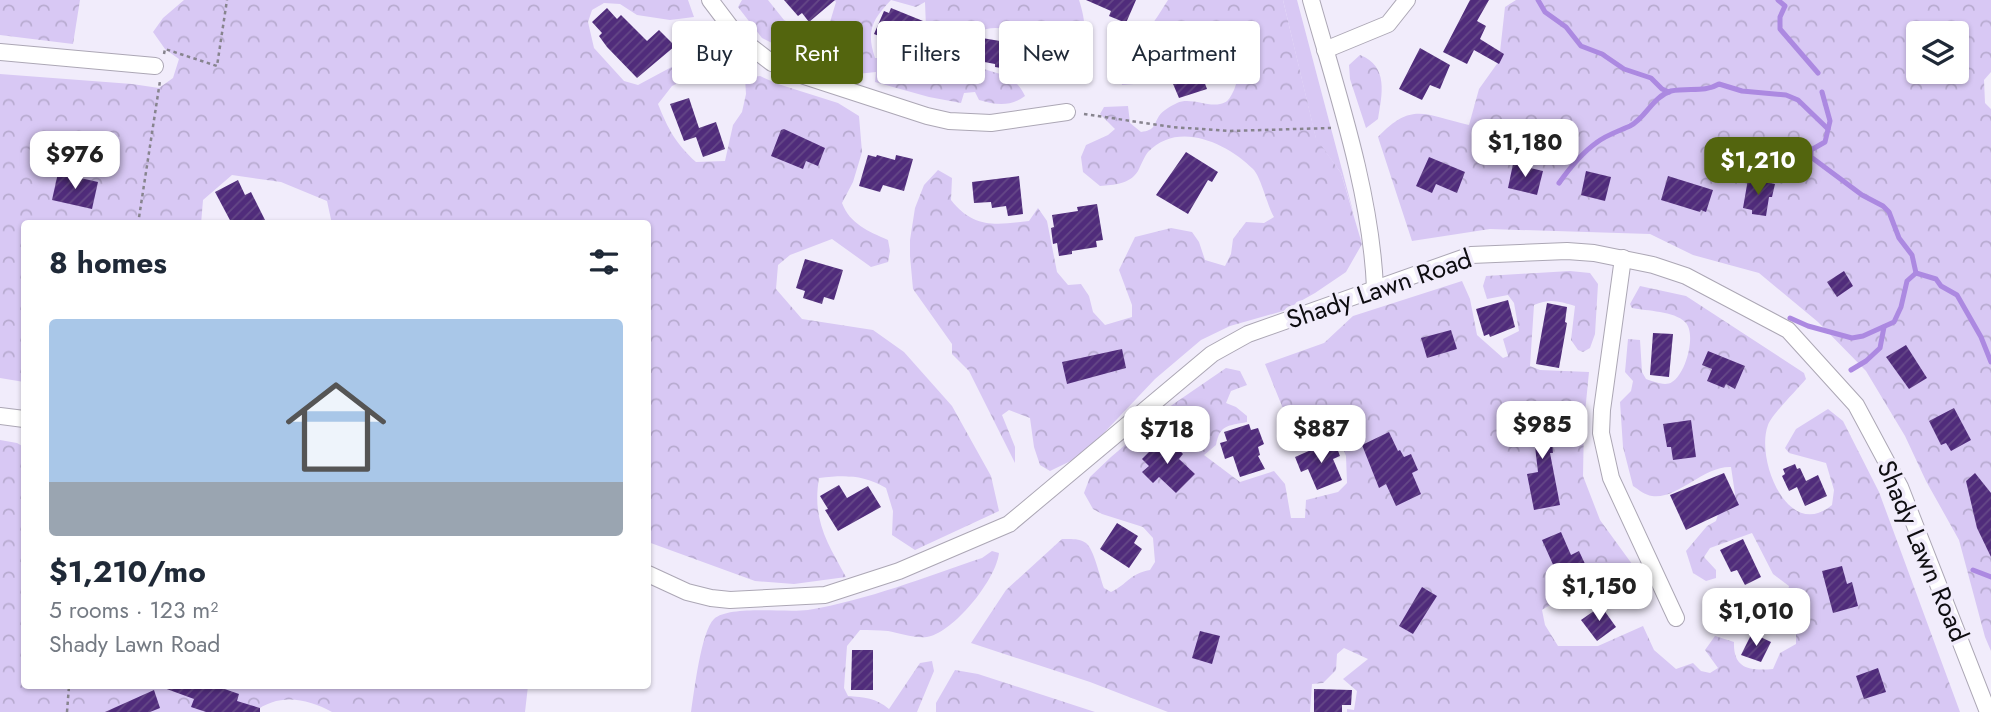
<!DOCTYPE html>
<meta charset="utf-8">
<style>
:root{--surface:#fff;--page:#f2f2f3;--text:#1f2937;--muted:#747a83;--accent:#53650e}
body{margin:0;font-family:Jost,sans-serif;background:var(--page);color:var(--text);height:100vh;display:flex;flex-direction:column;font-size:26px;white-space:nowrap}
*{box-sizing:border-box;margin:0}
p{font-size:23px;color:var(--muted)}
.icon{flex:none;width:38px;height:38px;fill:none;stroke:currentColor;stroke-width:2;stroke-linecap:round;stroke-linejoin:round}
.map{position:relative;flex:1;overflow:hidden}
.sheet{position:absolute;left:21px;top:220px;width:630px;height:469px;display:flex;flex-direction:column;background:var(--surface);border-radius:7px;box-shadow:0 2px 5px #0004}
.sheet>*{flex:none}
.hud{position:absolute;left:672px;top:21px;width:665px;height:63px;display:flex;gap:14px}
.buttons{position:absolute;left:1906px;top:21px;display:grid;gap:14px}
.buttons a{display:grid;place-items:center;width:63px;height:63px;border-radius:7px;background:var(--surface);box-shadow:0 2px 5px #0004;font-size:35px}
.price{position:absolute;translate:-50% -60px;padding:0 16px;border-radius:14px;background:#fff;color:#222;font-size:23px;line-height:46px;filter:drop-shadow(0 2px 4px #0008)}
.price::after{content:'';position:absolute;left:50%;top:42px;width:21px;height:16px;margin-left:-10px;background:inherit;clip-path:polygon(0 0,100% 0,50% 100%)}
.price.on{background:var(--accent);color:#fff}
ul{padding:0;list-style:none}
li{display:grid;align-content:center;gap:14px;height:371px;padding:0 28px}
li span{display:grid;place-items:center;height:217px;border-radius:7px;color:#555}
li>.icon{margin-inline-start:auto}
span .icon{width:126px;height:126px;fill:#fffc;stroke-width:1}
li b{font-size:30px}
h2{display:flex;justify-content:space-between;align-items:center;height:84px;padding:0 28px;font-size:30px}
.tag{padding:0 24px;border-radius:7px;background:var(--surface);box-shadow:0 2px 5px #0004;font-size:24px;line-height:63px}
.tag.on{background:var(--accent);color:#fff}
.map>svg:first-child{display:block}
.green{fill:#d8c8f4}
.forest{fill:url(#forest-crowns);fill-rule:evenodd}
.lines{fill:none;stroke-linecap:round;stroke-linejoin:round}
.stream{stroke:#ac89e1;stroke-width:5}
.building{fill:url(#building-hatch)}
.minor-casing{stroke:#aca7b5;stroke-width:18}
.path{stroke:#87848e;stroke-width:2.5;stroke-dasharray:3.5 3.5;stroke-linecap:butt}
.minor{stroke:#fff;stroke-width:16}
.labels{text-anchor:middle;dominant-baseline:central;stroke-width:7;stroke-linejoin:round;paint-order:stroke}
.street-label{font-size:26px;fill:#0e0d11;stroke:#f1ecfb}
</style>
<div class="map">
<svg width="1991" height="712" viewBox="0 0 1991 712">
<defs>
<pattern id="forest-crowns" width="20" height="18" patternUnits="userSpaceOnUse" patternTransform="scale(1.75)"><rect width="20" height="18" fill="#d8c8f4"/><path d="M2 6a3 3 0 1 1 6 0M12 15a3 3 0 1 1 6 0" fill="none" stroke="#b8abd0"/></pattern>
<pattern id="building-hatch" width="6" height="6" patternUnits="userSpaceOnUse" patternTransform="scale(1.75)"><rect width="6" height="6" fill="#502c7b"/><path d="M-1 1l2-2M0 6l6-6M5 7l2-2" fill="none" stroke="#654887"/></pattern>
</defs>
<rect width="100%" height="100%" fill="#f1ecfb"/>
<polygon class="green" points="1283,0 1297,0 1354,215 1341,173 1316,139"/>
<g class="forest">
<polygon points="0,0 80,0 73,44 0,35"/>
<path d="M184,0H688L694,17L670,20L637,15L620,4L604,3L592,10L588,22L594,48L624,81L638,85L679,63L711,22L726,45L707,69L672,86L658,104C668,129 676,144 696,162L725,161L733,125L742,112L746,94L745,78L760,76L778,84L838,103L859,116L862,152L853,182L842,203C850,224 868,231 888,240L890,251L888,262L871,267L832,239L790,255L778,265L776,289L802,319L873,330L904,352L952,406L991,476L999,511L915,550L892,535L893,511L886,488C862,475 847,475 819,478C812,520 827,542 846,577L794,584L755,581L648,542V224H332L327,201L281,182L232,175L203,200L201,224H24V382L0,378V74L132,84L159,88L173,78L179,59L165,49L153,32L163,18Z"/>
<path d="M742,0H768L784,20L808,32L830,22L836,2L834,0H1079C1094,46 1076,50 1045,80H1032V46L1027,35C1009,30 995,24 978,32L976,66C998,75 1014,73 1025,96C1010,107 996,105 979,100L975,92L964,93L961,103L929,97L875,82L876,72L857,74L798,56L762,38L738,7ZM891,0L916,7L925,2L926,28L910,58H875C866,31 872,20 891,0Z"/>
<path d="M1168,0H1283L1316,138L1341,173L1362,244L1346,272L1315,293L1283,311L1230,326L1201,340L1155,379L1083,455L1050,471L1040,465L1034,447L1030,418L1009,410L1002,415L1015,447V463L969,371L952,354V344L913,289L910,256V240L915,208L924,185L938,170L952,178L951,200C974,229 996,225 1029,221L1038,208L1047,221L1057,272L1068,285L1081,284L1089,296L1093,312L1105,325L1132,317V305L1119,270L1135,237L1171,228L1192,232L1199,242L1205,260L1225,266L1231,254L1233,239L1246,222L1264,223L1274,217C1267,205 1261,177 1253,169C1227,143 1178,120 1148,152C1144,157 1141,165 1138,171C1130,184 1114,185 1100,186L1083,172L1081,157L1086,145L1108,135L1115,129L1100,114L1104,107L1128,106L1130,123L1141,132C1155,130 1153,126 1159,116C1162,111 1171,106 1177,103C1190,97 1207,107 1220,104C1226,103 1229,100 1232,94C1244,73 1232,52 1218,35L1203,36L1162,47L1143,67L1144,79L1134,84L1122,85L1118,70L1111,61C1118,50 1126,48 1137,40C1150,30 1159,14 1168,0Z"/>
<path d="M1516,0H1991V72L1984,80L1985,103L1991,109V651L1985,637L1959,540L1926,481L1905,436L1866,371L1818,322L1759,273L1693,255L1650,234L1490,229L1412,241L1378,137C1412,101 1425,115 1469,125L1479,89L1499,61L1505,7ZM1918,33H1956V72H1918Z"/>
<path d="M1360,55C1389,66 1382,95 1378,119L1366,128L1350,79L1349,65Z"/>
<path d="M1570,271L1590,273L1598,284L1595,334L1590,348L1583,352L1578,350L1571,340L1575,306C1560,301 1549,298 1534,305L1530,366L1540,370L1589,372L1584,423L1583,476L1600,520L1632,564C1618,592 1566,593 1542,610L1545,625L1558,646H1598L1643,626L1654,650L1676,669L1693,663L1701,671L1710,673L1718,668L1705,650L1715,636L1734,642C1733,669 1750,671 1773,669L1780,653L1796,644V628L1792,618L1758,611L1755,606L1756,601L1765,596L1787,595L1789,586L1773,574L1752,533L1710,548L1704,557L1716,570V578L1706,581L1693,573L1686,551L1707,526L1716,521L1719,511L1735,494L1731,467C1703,466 1677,500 1652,496C1645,495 1639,490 1633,486L1623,447L1620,402L1631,391L1633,381L1625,372L1628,339L1640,340L1642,372L1646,379C1653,381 1665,387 1672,382C1686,374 1697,333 1685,322C1674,311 1647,311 1632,308L1630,304L1640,286L1686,296L1804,373L1806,379C1797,390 1772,414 1768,425C1755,459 1788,542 1832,505L1834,490L1826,463L1789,453L1785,448L1796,429L1828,409L1843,421L1879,492L1960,712H1347V709L1354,710L1357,691L1343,679L1368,659L1344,648L1337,654L1336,670L1323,683L1312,684L1310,712H1168L1090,682L971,643L1006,590L1062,539C1069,539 1080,538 1086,543C1094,549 1100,578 1104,588L1111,592C1128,584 1129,574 1150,570L1155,562L1153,538L1143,527L1102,514L1093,509L1084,493L1090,477L1111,457L1172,405L1226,368L1240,371L1247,385L1231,391L1226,403L1236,407L1247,416V422C1228,426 1220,424 1216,445L1204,455L1240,482L1274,471L1285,484L1291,518H1305L1306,500L1338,492L1347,483L1346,456L1336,433L1325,430L1303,434L1286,416L1265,364L1324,343L1353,316L1462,281L1470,299L1477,335L1503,358L1508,356L1503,339L1519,331L1514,303L1508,295L1487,299L1483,286L1486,276Z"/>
<path d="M0,440L17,443L24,447V686H528L525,712H332C306,698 279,693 254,712H0Z"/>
<path d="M992,551L999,553C996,579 957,628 931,636C919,640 900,633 888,631C878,630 869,630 860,630L847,646L844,688L848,696C864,697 876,698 889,709L920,663L932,661L934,671L917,712H691C694,693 701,631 714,619C730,605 785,613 808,610C868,600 925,577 982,558Z"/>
<polygon points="955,670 978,674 1095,712 936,712 936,703"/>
</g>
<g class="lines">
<g class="stream">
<polyline points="1538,0 1545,12 1566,27 1581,46 1602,54 1624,69 1651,78 1662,89 1669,92"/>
<polyline points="1778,0 1785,6 1780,17 1780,29 1818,73"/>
<polyline points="1822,92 1830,121 1825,142 1811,150 1811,157 1862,195 1883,206 1889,212 1899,238 1912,255 1916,273"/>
<path d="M1559,183C1569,169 1582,153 1596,143C1606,135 1619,131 1630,126C1646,118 1652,97 1671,91C1688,87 1704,93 1719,84L1742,91L1786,95L1798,100L1828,129"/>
<polyline points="1916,273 1936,279 1941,286 1957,295 1981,337 1991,362"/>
<polyline points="1790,318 1808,326 1852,338 1863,336 1894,322 1901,307 1907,281 1916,273"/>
<polyline points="1851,370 1866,361 1880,348 1884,327"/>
<polyline points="1973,570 1991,577"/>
</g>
</g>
<g class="building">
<polygon points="784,0 835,0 809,22 802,13 798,16"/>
<polygon points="1086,0 1136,0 1126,23 1109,16 1111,11"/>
<polygon points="1470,0 1489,0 1477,21 1486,26 1480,39 1504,54 1499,64 1474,50 1467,64 1443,52"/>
<polygon points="607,8 617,19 621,15 647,41 659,30 675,46 637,78 607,47 599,36 602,33 592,22"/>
<polygon points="891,8 923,21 907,52 877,41 879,36 874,34 884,11 889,13"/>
<polygon points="1000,36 1027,39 1022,75 1014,75 1014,67 1008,66 1007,69 995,67 995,64 979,61 982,38 1000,41"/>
<polygon points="1191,45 1207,89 1179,98 1162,58 1165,57 1165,54"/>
<polygon points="1420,48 1450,65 1440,89 1430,85 1422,100 1399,89"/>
<polygon points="689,98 699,128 716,122 725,149 703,157 696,137 684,141 670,104"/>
<polygon points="784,129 825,148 818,166 806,161 803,169 771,156 781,130"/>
<polygon points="1186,152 1218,172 1212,182 1208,180 1188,214 1156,195"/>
<polygon points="868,155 876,157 877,155 895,160 896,155 913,159 904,191 883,185 880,192 859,186"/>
<polygon points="1429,157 1465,172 1457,193 1436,184 1432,193 1416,186"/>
<polygon points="1513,164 1543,171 1537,195 1508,188"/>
<polygon points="1586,171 1611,177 1605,201 1581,195"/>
<polygon points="58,173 98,182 92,209 52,200"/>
<polygon points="1019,176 1023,214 1008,216 1006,206 992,208 991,202 974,203 972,182"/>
<polygon points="1668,176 1713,190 1706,212 1701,210 1700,212 1661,200"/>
<polygon points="1748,179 1775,184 1772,197 1769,197 1766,216 1752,214 1752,210 1743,208"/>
<polygon points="238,180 245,195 251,192 267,224 232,224 215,192"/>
<polygon points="1097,204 1103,240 1096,241 1097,247 1072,251 1072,254 1059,256 1057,243 1053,244 1051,228 1054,227 1052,215 1078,211 1077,207"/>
<polygon points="805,259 843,270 834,300 824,297 822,304 803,298 805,291 796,288"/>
<polygon points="1844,271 1853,286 1837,297 1827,282"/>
<polygon points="1508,300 1515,327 1490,337 1489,334 1484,336 1476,309"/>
<polygon points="1547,303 1567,307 1565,322 1567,323 1559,368 1536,364"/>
<polygon points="1451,330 1457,349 1427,358 1421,338"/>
<polygon points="1653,333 1673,334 1669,377 1650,375"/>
<polygon points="1906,345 1927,378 1909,389 1886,357"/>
<polygon points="1122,349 1126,368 1067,384 1062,362"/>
<polygon points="1708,351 1745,366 1735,389 1726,384 1724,388 1707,381 1712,369 1702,365"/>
<polygon points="1544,408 1545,421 1550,421 1553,453 1550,453 1560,505 1534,510 1527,474 1538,472 1534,438 1527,438 1524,410"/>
<polygon points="1954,408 1971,440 1951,451 1946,443 1941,445 1929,421"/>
<polygon points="1691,420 1696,457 1673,460 1671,447 1667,447 1663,424"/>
<polygon points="1249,424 1251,430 1258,428 1264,444 1258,447 1260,455 1258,456 1265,469 1240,477 1233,456 1225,459 1220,443 1227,441 1224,432"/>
<polygon points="1389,432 1398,451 1400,450 1404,457 1411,454 1418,470 1412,473 1421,494 1396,506 1386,484 1379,488 1362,445"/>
<polygon points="1161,440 1166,446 1171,441 1183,454 1179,459 1195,474 1176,493 1159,477 1153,483 1142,472 1149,466 1142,459"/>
<polygon points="1334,440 1340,456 1333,459 1342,480 1317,490 1308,469 1301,472 1295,457"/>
<polygon points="1795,464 1797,469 1800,468 1806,481 1818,475 1827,496 1805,506 1797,487 1789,491 1782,476 1785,474 1783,469"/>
<polygon points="1724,473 1739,505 1686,530 1670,495"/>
<polygon points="1975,473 1991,493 1991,557 1977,528 1966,481"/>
<polygon points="839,485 847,498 868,486 881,507 838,531 825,510 828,509 820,496"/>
<polygon points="1117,523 1138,536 1134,543 1142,549 1129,568 1100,549"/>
<polygon points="1561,532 1571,555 1579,551 1586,566 1559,578 1542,540"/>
<polygon points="1743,539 1761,577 1745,585 1737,570 1731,572 1720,550"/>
<polygon points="1842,566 1847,584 1852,582 1858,606 1833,613 1822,571"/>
<polygon points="1422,587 1437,596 1413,634 1399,626"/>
<polygon points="1601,606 1616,627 1597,641 1581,620"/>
<polygon points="1200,631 1220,636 1212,664 1192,658"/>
<polygon points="1752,633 1771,642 1761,662 1741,655"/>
<polygon points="852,650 873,650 873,690 851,690"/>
<polygon points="1878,668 1886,692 1864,699 1856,676"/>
<polygon points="164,686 216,686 239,694 237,701 260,708 260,712 206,712 191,707 194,699 164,688"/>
<polygon points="1314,689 1352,690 1351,705 1342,705 1342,712 1314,712"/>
<polygon points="154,690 160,708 150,712 105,712"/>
</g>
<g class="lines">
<g class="minor-casing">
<g id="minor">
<polyline points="710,0 738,37 772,63 804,76 927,116 949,121 991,123 1067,112"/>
<path d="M1311,0C1337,92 1371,192 1375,288"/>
<polyline points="1325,50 1388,24 1407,0"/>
<polyline points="0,52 155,66"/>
<polyline points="1623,258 1602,410 1601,433 1611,478 1676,618"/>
<polyline points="0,416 24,419"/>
<polyline points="648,574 687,592 711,598 730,600 825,595 899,571 1009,524 1212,354 1248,334 1471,255 1567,251 1594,253 1653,265 1686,276 1788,330 1856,405 1900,487 1988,712"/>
</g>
</g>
<g class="path">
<polyline points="164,54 165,49 217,66 227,0"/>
<polyline points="1084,114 1172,127 1229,131 1331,128"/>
<polyline points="138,224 160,81"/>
<polyline points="67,712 69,686"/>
</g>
<use href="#minor" class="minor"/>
</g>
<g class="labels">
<g class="street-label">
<text transform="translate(1379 289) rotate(-19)">Shady Lawn Road</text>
<text transform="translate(1923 551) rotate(67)">Shady Lawn Road</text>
</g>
</g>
</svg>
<div class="buttons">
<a><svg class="icon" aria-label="layers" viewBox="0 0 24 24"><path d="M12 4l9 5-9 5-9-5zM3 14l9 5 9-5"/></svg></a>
</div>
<b class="price" style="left:1525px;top:179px">$1,180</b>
<b class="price" style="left:75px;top:191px">$976</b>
<b class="price on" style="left:1758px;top:197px">$1,210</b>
<b class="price" style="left:1542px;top:461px">$985</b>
<b class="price" style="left:1321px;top:465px">$887</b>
<b class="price" style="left:1167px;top:466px">$718</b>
<b class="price" style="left:1599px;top:623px">$1,150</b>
<b class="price" style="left:1756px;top:648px">$1,010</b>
<div class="hud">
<a class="tag">Buy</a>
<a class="tag on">Rent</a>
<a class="tag">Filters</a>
<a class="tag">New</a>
<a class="tag">Apartment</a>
</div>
<section class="sheet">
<h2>8 homes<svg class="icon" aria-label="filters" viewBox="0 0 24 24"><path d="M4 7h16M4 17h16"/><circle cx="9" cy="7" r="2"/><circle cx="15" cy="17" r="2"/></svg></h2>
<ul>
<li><span style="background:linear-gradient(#a9c7e8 75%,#9aa5b1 0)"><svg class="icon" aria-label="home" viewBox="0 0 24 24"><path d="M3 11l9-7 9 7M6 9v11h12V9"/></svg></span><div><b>$1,210/mo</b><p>5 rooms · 123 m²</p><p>Shady Lawn Road</p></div></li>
</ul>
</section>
</div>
